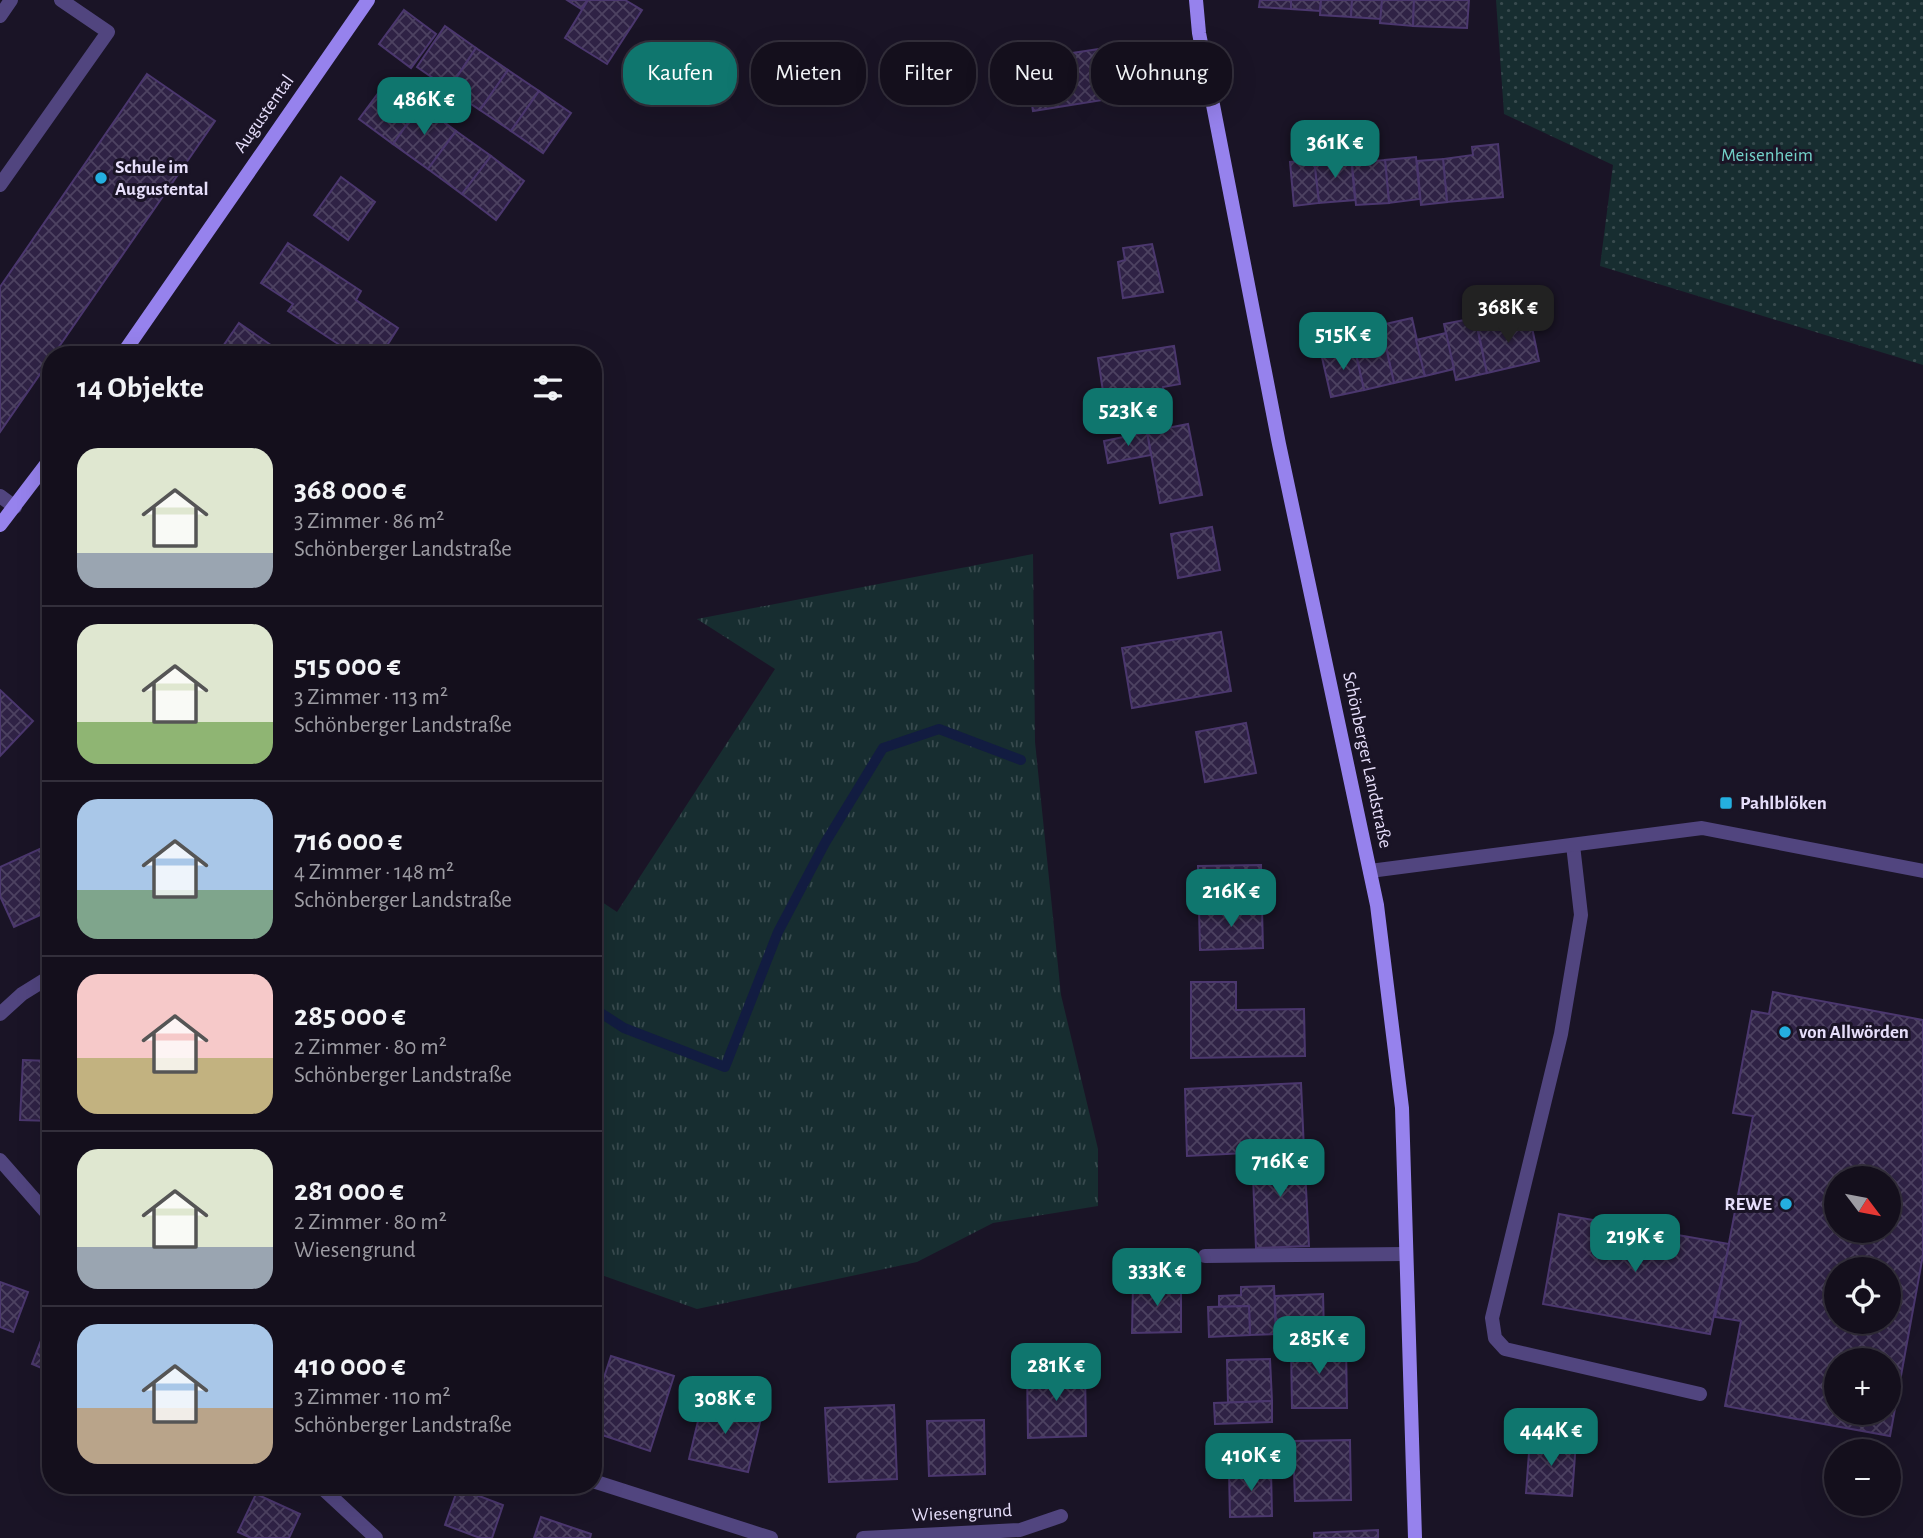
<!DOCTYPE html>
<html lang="de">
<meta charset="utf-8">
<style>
:root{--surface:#140f1c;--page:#211d29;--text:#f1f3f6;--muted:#9d9ca3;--line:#332f3b;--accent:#0f766e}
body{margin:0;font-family:"Alegreya Sans",sans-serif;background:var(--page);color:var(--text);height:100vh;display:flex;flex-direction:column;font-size:26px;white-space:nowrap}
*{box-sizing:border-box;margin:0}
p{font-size:23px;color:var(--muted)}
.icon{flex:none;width:38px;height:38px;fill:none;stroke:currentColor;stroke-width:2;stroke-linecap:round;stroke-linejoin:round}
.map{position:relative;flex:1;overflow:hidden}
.sheet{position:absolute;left:42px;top:346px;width:560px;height:1148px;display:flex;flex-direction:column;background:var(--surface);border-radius:28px;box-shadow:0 7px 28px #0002,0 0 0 2px var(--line)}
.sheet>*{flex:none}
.banner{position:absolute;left:623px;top:42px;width:665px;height:63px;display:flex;gap:14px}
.needle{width:46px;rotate:122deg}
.fabs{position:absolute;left:1824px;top:1166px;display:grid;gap:14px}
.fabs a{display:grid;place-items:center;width:77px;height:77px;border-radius:50%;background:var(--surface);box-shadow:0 7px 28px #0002,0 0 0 2px var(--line);font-size:35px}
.price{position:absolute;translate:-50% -60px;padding:0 16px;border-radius:14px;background:var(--accent);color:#fff;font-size:23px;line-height:46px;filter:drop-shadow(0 2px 4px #0008)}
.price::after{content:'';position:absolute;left:50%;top:42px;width:21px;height:16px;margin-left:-10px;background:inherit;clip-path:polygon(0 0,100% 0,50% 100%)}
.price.current{background:#222;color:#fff}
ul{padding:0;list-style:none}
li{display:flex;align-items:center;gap:21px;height:175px;padding:0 35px}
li+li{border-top:2px solid var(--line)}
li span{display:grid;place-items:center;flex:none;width:196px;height:140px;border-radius:21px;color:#555}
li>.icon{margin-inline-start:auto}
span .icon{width:84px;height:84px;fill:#fffc;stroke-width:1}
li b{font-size:30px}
h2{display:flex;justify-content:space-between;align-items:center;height:84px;padding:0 35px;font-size:30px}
.chip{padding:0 24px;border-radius:28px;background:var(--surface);box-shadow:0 7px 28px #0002,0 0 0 2px var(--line);font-size:24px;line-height:63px}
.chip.current{background:var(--accent);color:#fff}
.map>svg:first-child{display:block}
.grass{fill:url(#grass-tufts)}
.garden{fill:url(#garden-dots)}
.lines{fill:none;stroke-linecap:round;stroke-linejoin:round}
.stream{stroke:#121c41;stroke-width:10}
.building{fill:url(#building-cross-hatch);stroke:#4b376e;stroke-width:2;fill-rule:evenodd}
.lane{stroke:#51457f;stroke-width:14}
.street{stroke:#51457f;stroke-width:14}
.secondary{stroke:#9682ed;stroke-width:14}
.poi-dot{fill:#24afe0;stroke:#1a1426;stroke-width:2.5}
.labels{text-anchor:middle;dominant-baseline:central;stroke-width:6;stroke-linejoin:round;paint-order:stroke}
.street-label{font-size:19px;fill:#e6defa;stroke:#1a1426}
.park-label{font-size:19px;fill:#73d1c9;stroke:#1a1426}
.poi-label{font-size:19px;font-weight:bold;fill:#e6defa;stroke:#1a1426;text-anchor:start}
</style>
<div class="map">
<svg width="1923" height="1538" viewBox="0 0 1923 1538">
<defs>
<pattern id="grass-tufts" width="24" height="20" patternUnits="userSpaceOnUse" patternTransform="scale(1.75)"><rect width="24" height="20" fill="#172d30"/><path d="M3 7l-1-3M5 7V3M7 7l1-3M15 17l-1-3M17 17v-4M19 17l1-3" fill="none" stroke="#394b4f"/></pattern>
<pattern id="garden-dots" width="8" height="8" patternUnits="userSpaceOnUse" patternTransform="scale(1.75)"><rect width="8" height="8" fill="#172d30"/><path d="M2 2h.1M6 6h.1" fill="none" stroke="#394b4f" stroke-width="1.8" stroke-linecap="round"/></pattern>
<pattern id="building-cross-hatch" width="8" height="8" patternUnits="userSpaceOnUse" patternTransform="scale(1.75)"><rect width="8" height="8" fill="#2f2245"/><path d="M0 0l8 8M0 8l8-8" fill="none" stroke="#4d4261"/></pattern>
</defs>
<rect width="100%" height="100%" fill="#1a1426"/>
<polygon class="grass" points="1033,554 1035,742 1061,995 1098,1149 1098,1206 993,1223 917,1262 697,1309 593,1272 593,896 617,912 775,669 697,619"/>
<polygon class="garden" points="1496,0 1923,0 1923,365 1600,266 1613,165 1504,114"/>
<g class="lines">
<polyline class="stream" points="593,1008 624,1028 725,1067 778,932 825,843 883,748 939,729 1021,760"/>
</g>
<g class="building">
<polygon points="567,0 588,0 581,9"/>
<polygon points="588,0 625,0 642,10 607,64 565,38"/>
<polygon points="1260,0 1291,0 1291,9 1259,7"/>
<polygon points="1291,0 1321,0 1320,11 1291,9"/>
<polygon points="1321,0 1352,0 1351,17 1320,15"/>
<polygon points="1352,0 1382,0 1381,19 1351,17"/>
<polygon points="1382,0 1414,0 1413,26 1380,23"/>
<polygon points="1414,0 1469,0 1467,28 1413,26"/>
<polygon points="404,10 436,34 411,68 379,44"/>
<polygon points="445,26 476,48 449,89 417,67"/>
<polygon points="1126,45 1132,86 1108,89 1109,99 1033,111 1025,60"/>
<polygon points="476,48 508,70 480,110 449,89"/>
<polygon points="508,70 539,91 511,131 480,110"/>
<polygon points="147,74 215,121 0,432 0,287"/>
<polygon points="388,80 421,105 393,144 359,119"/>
<polygon points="539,91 571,113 543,153 511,131"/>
<polygon points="421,105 456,131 428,169 393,144"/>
<polygon points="456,131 491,156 462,194 428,169"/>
<polygon points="1498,144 1503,197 1447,202 1443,159 1473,155 1472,147"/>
<polygon points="491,156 524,181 496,220 462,194"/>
<polygon points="1351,156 1355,200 1319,203 1314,160"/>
<polygon points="1416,157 1420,199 1389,203 1385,160"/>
<polygon points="1443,159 1447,202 1421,205 1417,161"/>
<polygon points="1314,160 1319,203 1294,206 1290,162"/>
<polygon points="1385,160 1389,203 1356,205 1352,163"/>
<polygon points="341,177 375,202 348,240 314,215"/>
<polygon points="288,243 361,291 356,300 398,328 381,355 355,355 288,311 293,304 261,283"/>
<polygon points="1152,244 1163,292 1123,298 1118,262 1125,260 1123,248"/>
<polygon points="1412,318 1425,376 1394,383 1381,325"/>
<polygon points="1475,318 1487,373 1456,380 1444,324"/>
<polygon points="1530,318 1539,361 1487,373 1478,330"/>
<polygon points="239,323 278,350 275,355 217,355"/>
<polygon points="1381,325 1394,383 1364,390 1351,332"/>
<polygon points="1446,333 1454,369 1425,376 1416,340"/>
<polygon points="1174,346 1180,384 1163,387 1167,416 1108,425 1098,358"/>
<polygon points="1354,346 1364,390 1331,397 1321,353"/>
<polygon points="1188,424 1202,495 1160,503 1147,432"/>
<polygon points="1147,432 1151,455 1108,463 1104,441"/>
<polygon points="1212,527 1220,570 1178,578 1171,534"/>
<polygon points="1221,632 1231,691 1132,708 1122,648"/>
<polygon points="0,690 33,721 0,756"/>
<polygon points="1246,723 1256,773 1205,782 1196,732"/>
<polygon points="44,847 51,861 51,910 14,927 0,896 0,867"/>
<polygon points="1261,865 1262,909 1199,910 1198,866"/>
<polygon points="1262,909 1263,948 1200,950 1199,910"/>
<polygon points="1191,982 1236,982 1236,1010 1304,1009 1305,1056 1191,1058"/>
<path d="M1773,992L1923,1020V1255L1890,1436L1725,1406L1741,1321L1715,1317L1753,1116L1733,1113L1752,1011L1769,1014ZM1836,1178H1888V1230H1836ZM1836,1269H1888V1321H1836ZM1836,1360H1888V1412H1836Z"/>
<polygon points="23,1060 51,1061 51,1121 20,1120"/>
<polygon points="1301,1083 1304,1150 1187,1156 1185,1089"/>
<polygon points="1304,1150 1309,1246 1256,1248 1252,1153"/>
<polygon points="1559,1214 1729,1244 1710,1334 1543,1304"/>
<rect x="1133" y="1269" width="43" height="15"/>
<polygon points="0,1282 28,1292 13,1332 0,1327"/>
<polygon points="1133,1284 1181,1284 1181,1332 1132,1333"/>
<polygon points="1274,1286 1276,1334 1250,1335 1249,1306 1219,1307 1219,1296 1241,1295 1241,1287"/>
<polygon points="1323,1294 1324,1332 1276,1334 1275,1296"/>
<polygon points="1249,1306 1250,1335 1209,1337 1208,1307"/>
<polygon points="47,1325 51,1327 51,1372 32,1364"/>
<polygon points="1346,1344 1347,1408 1292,1408 1291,1345"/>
<polygon points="611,1356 674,1376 650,1451 593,1432 593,1411"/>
<polygon points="1270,1359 1272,1401 1228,1403 1227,1360"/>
<polygon points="1085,1368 1086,1436 1028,1438 1027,1369"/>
<polygon points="703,1400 762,1414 748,1472 689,1459"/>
<polygon points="1272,1401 1272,1422 1215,1424 1214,1403"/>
<polygon points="894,1405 897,1479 829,1482 825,1408"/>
<polygon points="984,1420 985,1474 929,1476 927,1421"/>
<polygon points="1270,1434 1271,1470 1237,1471 1237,1435"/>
<polygon points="1530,1439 1576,1442 1572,1496 1526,1493"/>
<polygon points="1350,1440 1351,1500 1295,1501 1293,1441"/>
<polygon points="1271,1470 1272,1516 1230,1517 1229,1471"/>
<polygon points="458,1488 503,1505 492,1538 480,1538 445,1525"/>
<polygon points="256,1494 300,1514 289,1538 251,1538 238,1532"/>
<polygon points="541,1517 591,1534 590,1538 534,1538"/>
<polygon points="1378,1530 1378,1538 1314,1538 1314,1533"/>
</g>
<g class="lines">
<g class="lane">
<polyline points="0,16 11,0"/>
<polyline points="0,185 108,32 61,0"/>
<polyline points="0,496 15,507"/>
<polyline points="1573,845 1581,915 1561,1034 1492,1318 1495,1338 1505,1349 1700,1394"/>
<polyline points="1205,1256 1406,1254"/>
</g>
<g class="street">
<polyline points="1370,871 1702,828 1923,871"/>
<polyline points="0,1014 22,994 51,976"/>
<polyline points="0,1160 51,1218"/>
<polyline points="593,1481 771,1538"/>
<polyline points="320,1486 376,1538"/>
<polyline points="863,1538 1020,1530 1061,1516"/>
</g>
<g class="secondary">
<polyline points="1196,0 1199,33 1279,444 1377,905 1402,1108 1415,1538"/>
<polyline points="122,355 368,0"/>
<polyline points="0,525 51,458"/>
</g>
</g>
<g class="poi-dot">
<circle cx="101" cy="178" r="7"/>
<rect x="1719" y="796" width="14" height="14" rx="3.5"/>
<circle cx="1785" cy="1032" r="7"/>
<circle cx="1786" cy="1204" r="7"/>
</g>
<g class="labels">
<g class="street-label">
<text transform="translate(264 114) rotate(-55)">Augustental</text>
<text transform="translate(1367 760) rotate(78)">Schönberger Landstraße</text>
<text transform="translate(962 1513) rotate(-3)">Wiesengrund</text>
</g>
<g class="park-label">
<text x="1767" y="155">Meisenheim</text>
</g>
<g class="poi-label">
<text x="115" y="167">Schule im<tspan x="115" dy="22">Augustental</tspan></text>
<text x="1740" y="803">Pahlblöken</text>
<text x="1799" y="1032">von Allwörden</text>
<text x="1772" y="1204" text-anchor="end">REWE</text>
</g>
</g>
</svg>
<div class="fabs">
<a><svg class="needle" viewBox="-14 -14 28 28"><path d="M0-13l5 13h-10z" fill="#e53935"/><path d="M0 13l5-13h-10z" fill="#9d9ca3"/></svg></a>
<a><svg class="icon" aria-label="locate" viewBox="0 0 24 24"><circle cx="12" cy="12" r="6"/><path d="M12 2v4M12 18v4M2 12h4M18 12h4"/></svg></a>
<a>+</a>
<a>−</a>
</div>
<b class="price" style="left:424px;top:137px">486K €</b>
<b class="price" style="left:1335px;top:180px">361K €</b>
<b class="price current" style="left:1508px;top:345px">368K €</b>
<b class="price" style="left:1343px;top:372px">515K €</b>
<b class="price" style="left:1128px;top:448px">523K €</b>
<b class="price" style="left:1231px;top:929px">216K €</b>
<b class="price" style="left:1280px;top:1199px">716K €</b>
<b class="price" style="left:1635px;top:1274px">219K €</b>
<b class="price" style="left:1157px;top:1308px">333K €</b>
<b class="price" style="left:1319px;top:1376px">285K €</b>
<b class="price" style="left:1056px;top:1403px">281K €</b>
<b class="price" style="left:725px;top:1436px">308K €</b>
<b class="price" style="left:1551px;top:1468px">444K €</b>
<b class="price" style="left:1251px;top:1493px">410K €</b>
<div class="banner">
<a class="chip current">Kaufen</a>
<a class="chip">Mieten</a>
<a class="chip">Filter</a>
<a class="chip">Neu</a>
<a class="chip">Wohnung</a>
</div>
<section class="sheet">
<h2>14 Objekte<svg class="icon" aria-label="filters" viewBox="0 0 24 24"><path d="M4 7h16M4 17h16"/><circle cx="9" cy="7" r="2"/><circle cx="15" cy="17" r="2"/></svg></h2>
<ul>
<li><span style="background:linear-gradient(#dfe7d0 75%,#9aa5b1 0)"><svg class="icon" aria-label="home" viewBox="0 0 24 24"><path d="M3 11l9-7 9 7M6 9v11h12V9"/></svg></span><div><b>368 000 €</b><p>3 Zimmer · 86 m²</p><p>Schönberger Landstraße</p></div></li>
<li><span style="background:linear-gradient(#dfe7d0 70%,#8fb573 0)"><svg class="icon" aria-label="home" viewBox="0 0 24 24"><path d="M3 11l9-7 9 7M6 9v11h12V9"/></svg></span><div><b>515 000 €</b><p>3 Zimmer · 113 m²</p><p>Schönberger Landstraße</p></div></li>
<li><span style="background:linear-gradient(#a9c7e8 65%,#7fa58c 0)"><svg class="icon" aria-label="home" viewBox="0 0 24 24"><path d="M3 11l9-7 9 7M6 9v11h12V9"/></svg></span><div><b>716 000 €</b><p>4 Zimmer · 148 m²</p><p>Schönberger Landstraße</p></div></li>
<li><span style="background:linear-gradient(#f6c9c9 60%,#c2b280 0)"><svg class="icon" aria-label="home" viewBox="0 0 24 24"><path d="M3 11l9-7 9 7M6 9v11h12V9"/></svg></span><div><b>285 000 €</b><p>2 Zimmer · 80 m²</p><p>Schönberger Landstraße</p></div></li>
<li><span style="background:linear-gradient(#dfe7d0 70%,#9aa5b1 0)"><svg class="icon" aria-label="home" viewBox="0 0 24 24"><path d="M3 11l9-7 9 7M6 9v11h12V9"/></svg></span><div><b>281 000 €</b><p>2 Zimmer · 80 m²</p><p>Wiesengrund</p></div></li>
<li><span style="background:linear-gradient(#a9c7e8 60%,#b9a48a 0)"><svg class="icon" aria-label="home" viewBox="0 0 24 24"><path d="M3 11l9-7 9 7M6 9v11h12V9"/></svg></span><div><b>410 000 €</b><p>3 Zimmer · 110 m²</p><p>Schönberger Landstraße</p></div></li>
</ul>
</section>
</div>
